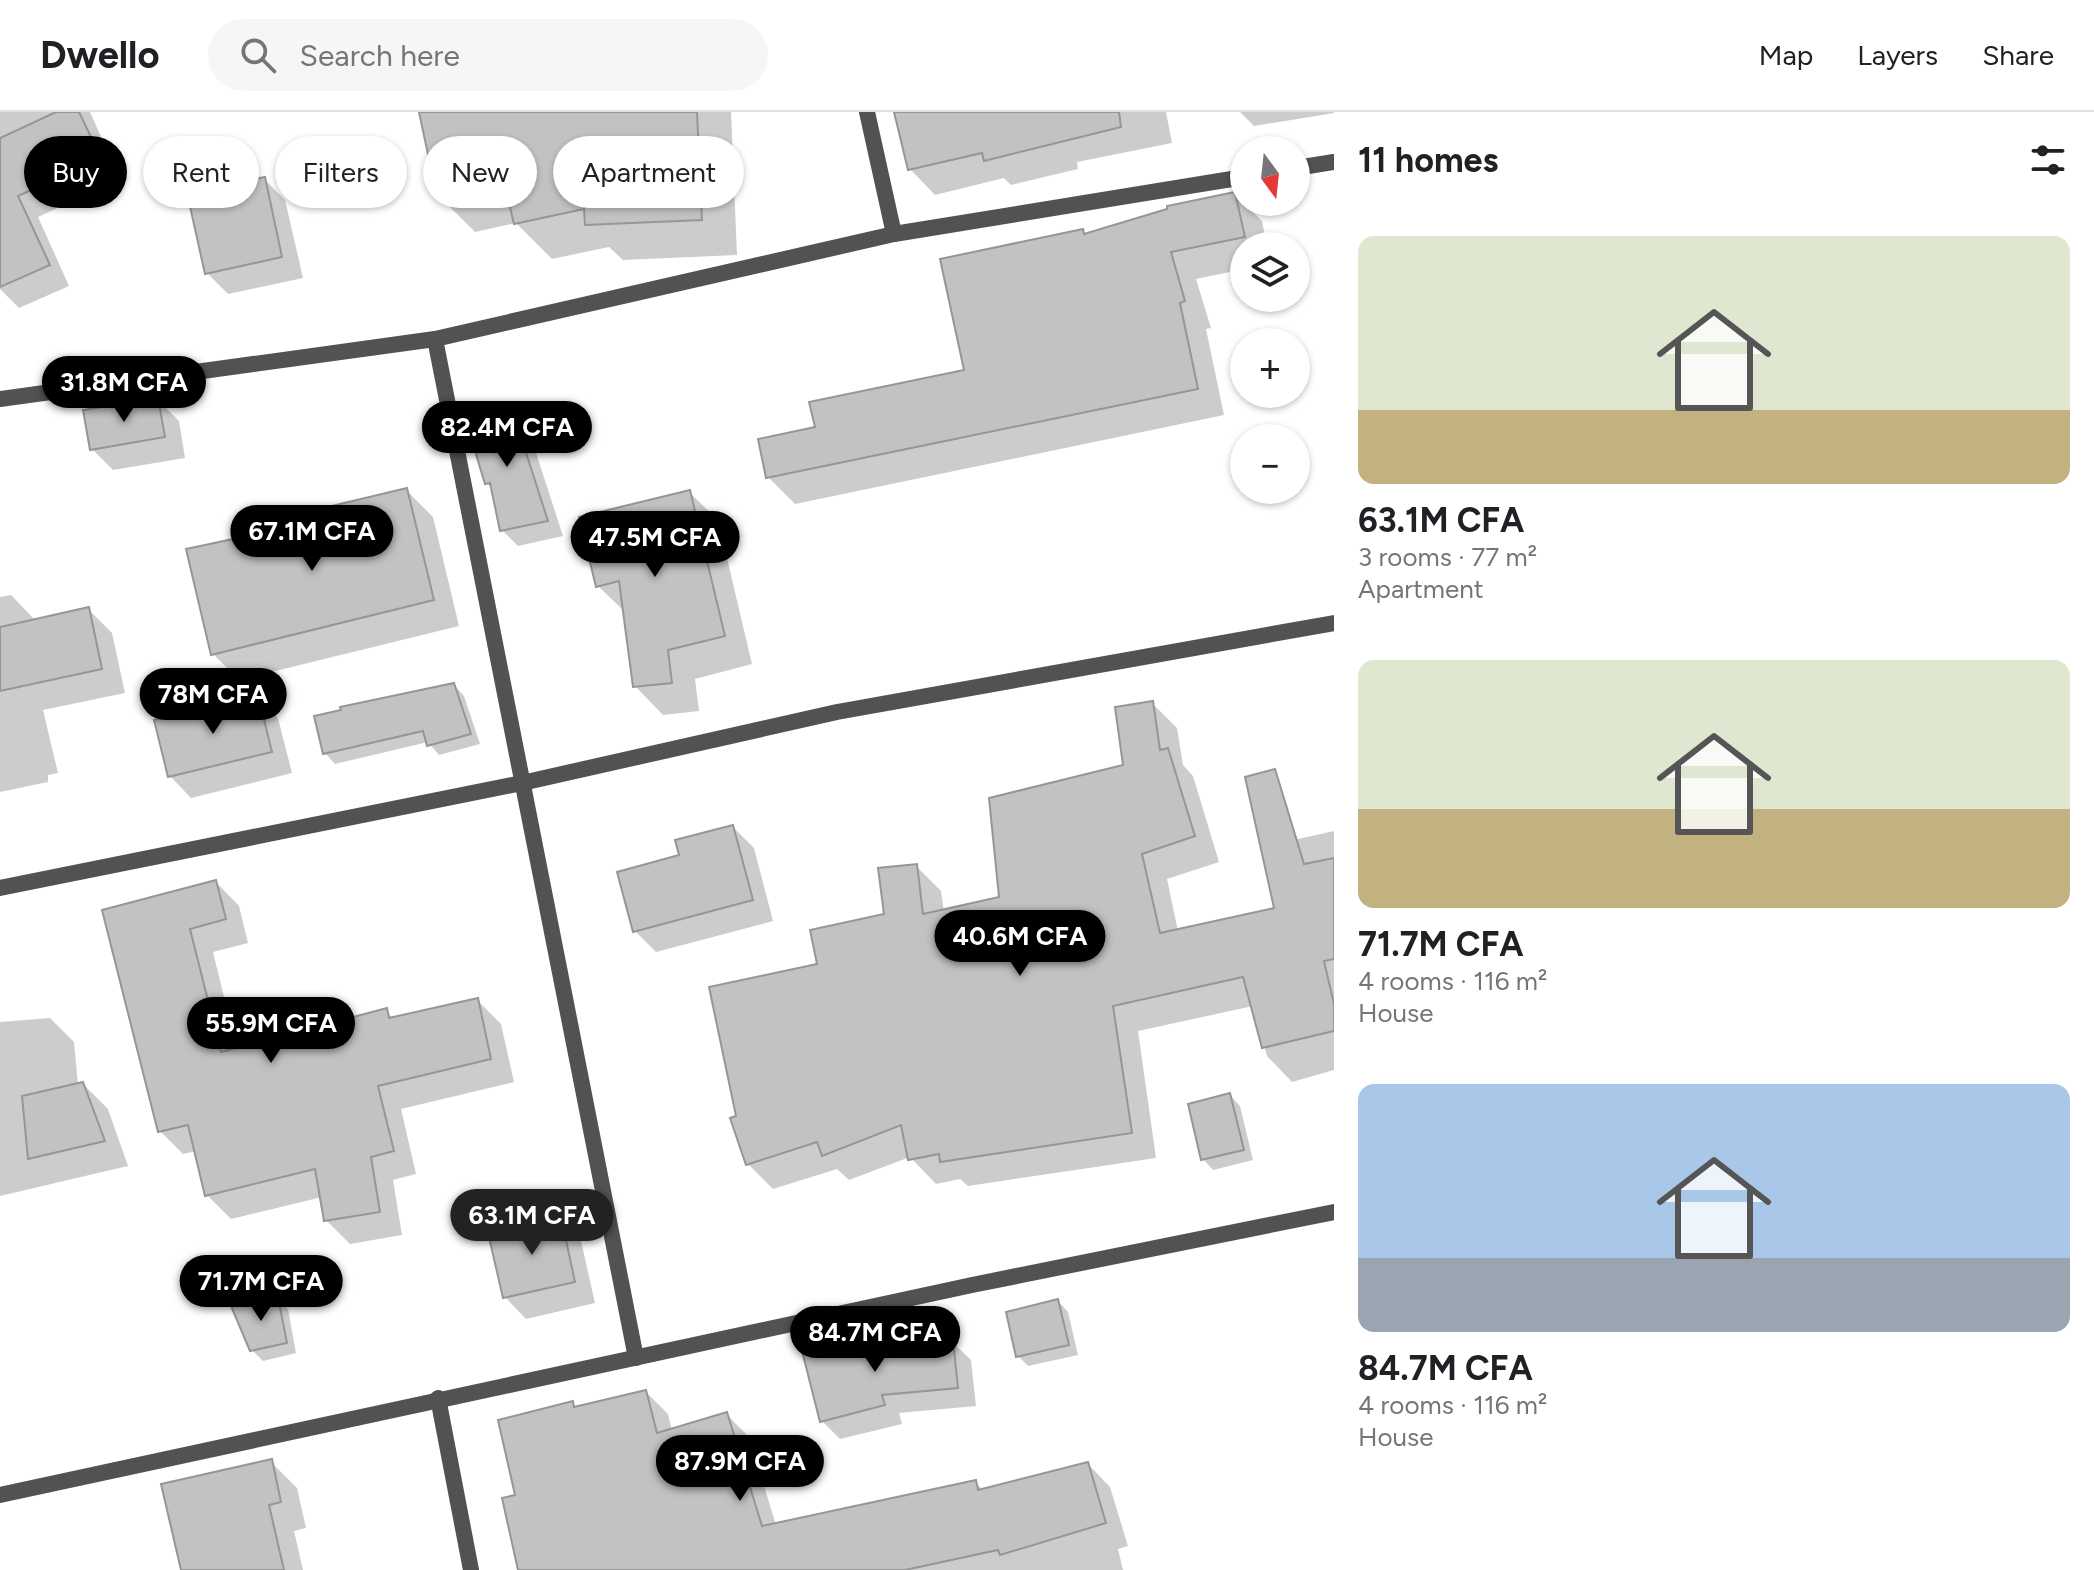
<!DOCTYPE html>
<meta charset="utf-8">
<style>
:root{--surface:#fff;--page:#f6f6f6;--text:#202124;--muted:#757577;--line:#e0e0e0;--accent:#000}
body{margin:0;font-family:Figtree,sans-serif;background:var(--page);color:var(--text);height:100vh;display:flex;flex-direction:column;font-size:30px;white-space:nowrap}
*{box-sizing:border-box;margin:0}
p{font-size:26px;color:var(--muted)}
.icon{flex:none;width:44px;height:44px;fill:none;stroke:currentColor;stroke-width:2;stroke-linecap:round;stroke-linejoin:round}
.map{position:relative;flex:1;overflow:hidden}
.side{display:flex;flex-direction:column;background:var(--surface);width:760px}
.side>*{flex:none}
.top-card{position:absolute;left:24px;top:24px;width:760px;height:72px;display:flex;gap:16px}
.needle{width:52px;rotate:165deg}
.controls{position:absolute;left:1230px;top:24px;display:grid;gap:16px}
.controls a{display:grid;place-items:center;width:80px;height:80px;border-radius:50%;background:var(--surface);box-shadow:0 2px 6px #0004;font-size:40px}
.price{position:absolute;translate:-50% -68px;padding:0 18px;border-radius:28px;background:var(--accent);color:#fff;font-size:26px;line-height:52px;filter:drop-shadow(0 2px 4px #0008)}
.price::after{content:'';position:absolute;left:50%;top:48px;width:24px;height:18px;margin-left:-12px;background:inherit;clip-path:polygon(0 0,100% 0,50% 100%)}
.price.current{background:#222;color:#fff}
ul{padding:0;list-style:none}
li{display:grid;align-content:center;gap:16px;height:424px;padding:0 24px}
li span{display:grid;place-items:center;height:248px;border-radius:16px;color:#555}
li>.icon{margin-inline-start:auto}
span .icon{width:144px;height:144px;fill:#fffc;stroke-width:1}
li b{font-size:34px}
h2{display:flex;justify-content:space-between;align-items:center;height:96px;padding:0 24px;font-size:34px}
.chip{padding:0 28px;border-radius:36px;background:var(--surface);box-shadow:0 2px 6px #0004;font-size:28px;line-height:72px}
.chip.current{background:var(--accent);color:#fff}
header{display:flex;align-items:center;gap:48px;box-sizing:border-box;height:112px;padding:0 40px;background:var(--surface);border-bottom:2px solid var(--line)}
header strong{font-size:38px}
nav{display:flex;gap:44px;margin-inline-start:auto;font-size:28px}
.search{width:560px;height:72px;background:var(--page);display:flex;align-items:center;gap:20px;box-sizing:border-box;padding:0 28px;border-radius:44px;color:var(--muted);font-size:30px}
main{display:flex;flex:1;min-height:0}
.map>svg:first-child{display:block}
.shadow{fill:#0003}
.building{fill:#c2c2c2;stroke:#969696;stroke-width:2}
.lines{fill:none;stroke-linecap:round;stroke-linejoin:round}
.minor{stroke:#525252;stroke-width:16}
</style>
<header>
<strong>Dwello</strong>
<div class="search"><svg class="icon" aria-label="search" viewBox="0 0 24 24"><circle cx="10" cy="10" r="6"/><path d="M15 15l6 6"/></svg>Search here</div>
<nav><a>Map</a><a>Layers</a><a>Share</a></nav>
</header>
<main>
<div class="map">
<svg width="1334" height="1458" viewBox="0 0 1334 1458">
<rect width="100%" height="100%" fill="#fff"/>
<g class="shadow">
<polygon points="0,0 90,0 120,67 38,105 69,174 19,196 0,177"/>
<polygon points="421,0 731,0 737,143 623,148 609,135 552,147 516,111 475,120 439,84"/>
<polygon points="897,0 1166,0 1172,31 1077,50 1078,57 1011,73 1004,66 935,83 910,57"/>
<polygon points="1240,0 1334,0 1334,1 1254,14"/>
<polygon points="264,67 285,88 303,166 228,182 207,161"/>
<polygon points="1235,82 1262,109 1267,134 1244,134 1244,157 1196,167 1211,216 1206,217 1224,303 795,392 768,365 818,317 967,259 1083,120 1087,124"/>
<polygon points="158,288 179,309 185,346 113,358 92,337"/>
<polygon points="511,297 527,313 563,424 518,434 502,418 493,377 487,371"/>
<polygon points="407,379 433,405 459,514 239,568 213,542 302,415"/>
<polygon points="689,380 718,408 752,552 695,567 699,599 663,603 635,574 625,500 598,474"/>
<polygon points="11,483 36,509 88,497 112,521 125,581 43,598 58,661 48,663 48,670 0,680 0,485"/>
<polygon points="454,573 464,584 480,632 439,643 428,630 335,652 325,641"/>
<polygon points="257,585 278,606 292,661 191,686 170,664"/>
<polygon points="1152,591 1177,616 1183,653 1193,664 1219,750 1167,767 1178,819 1276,798 1262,735 1334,719 1334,958 1292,970 1267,944 1253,894 1138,919 1156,1046 968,1074 960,1067 936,1072 910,1045 849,1068 837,1057 773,1077 748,1052 738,1005 820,854 886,803 916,754 941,779 944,800 1001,787 1125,655"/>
<polygon points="733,715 754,736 773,809 656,840 635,819 681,744"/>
<polygon points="216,770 239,794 248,831 213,840 237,938 386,899 394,907 477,888 501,912 514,970 401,997 416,1062 393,1068 402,1123 350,1132 326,1108 322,1085 231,1107 207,1083 197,1039 183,1042 160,1019 104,799"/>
<polygon points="50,906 74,930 78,973 83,972 108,997 128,1054 0,1084 0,910"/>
<polygon points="1230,983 1240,994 1253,1048 1213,1058 1203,1047"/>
<polygon points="560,1108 581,1129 595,1191 526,1207 505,1185"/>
<polygon points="277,1187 288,1197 296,1241 263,1249 252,1238"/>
<polygon points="1058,1189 1068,1200 1078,1243 1028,1254 1018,1244"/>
<polygon points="866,1225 879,1238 952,1230 971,1248 976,1294 899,1301 902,1312 840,1327 822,1309"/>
<polygon points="646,1280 668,1302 672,1319 727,1303 749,1325 776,1413 975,1370 984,1379 1088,1352 1110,1375 1128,1434 1118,1437 1123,1458 520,1458 518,1385 572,1292 577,1296"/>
<polygon points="271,1350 297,1376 306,1416 294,1419 303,1458 184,1458"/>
</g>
<g class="building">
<polygon points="56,0 79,0 101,46 18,84 50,153 0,175 0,26"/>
<polygon points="419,0 697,0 702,108 585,113 584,97 514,112 504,70 437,85"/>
<polygon points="894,0 1119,0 1121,15 984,49 982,41 908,58"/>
<polygon points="265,65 282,145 205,162 187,81"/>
<polygon points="1235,80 1245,125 1171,140 1185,189 1180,191 1198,277 766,366 758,327 815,315 809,290 964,258 940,147 1083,117 1084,122 1167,97 1167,94"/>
<polygon points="158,286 165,325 90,338 83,298"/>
<polygon points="511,294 548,409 500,419 490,371 485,372 466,309"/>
<polygon points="407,376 434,488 211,543 186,437 299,413 294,403"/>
<polygon points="690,378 725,524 668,538 672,571 633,575 619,469 596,475 579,405"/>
<polygon points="89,495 102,557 0,579 0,515"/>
<polygon points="454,571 471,622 427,634 423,619 323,642 314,604 341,598 340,595"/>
<polygon points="258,583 272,640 168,665 154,608"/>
<polygon points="1153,589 1160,638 1168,636 1195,724 1142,742 1160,821 1274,796 1245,665 1275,657 1304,752 1334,746 1334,847 1324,849 1334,892 1334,919 1262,936 1243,865 1113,894 1132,1021 940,1050 939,1042 908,1048 901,1013 822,1044 817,1030 746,1053 730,1006 736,1004 709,875 817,852 810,818 884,802 878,756 917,752 923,802 999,785 989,686 1123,653 1115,595"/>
<polygon points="733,713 753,788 633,820 617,760 679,743 675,728"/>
<polygon points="216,768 226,807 190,817 221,940 387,896 389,906 478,886 491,947 378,974 394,1039 371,1045 380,1100 324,1109 315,1057 205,1084 188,1013 158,1020 102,798"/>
<polygon points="83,970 105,1029 28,1047 22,984"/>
<polygon points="1230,981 1244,1038 1201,1048 1188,992"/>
<polygon points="561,1105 575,1170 503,1186 488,1121"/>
<polygon points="278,1185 287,1231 250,1239 231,1194"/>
<polygon points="1058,1187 1069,1233 1016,1245 1006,1200"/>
<polygon points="867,1223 870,1237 953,1228 958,1276 882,1283 885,1293 820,1310 802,1239"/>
<polygon points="646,1278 657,1321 727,1300 762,1414 976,1368 978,1378 1088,1350 1106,1411 1000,1443 998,1438 905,1458 518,1458 502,1386 515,1383 498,1308 573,1289 574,1295"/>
<polygon points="272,1347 281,1390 269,1393 284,1458 181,1458 161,1372"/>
</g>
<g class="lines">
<g class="minor">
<polyline points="867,0 894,122"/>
<polyline points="1296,56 1334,50"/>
<polyline points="435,227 636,1246"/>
<polyline points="0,287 435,227 894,122 1244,65"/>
<polyline points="0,776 522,671 837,600 1334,511"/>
<polyline points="438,1286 471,1458"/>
<polyline points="0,1383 972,1173 1334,1100"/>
</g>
</g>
</svg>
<div class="controls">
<a><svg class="needle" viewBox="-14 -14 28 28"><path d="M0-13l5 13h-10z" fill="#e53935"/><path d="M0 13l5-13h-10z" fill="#757577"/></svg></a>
<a><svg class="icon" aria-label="layers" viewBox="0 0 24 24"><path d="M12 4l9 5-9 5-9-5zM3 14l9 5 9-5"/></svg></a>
<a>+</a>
<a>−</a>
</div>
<b class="price" style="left:124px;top:312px">31.8M CFA</b>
<b class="price" style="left:507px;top:357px">82.4M CFA</b>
<b class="price" style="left:312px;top:461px">67.1M CFA</b>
<b class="price" style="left:655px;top:467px">47.5M CFA</b>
<b class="price" style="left:213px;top:624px">78M CFA</b>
<b class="price" style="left:1020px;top:866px">40.6M CFA</b>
<b class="price" style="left:271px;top:953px">55.9M CFA</b>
<b class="price current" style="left:532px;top:1145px">63.1M CFA</b>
<b class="price" style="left:261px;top:1211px">71.7M CFA</b>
<b class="price" style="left:875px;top:1262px">84.7M CFA</b>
<b class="price" style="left:740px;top:1391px">87.9M CFA</b>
<div class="top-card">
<a class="chip current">Buy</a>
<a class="chip">Rent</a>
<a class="chip">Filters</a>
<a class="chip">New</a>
<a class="chip">Apartment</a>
</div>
</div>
<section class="side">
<h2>11 homes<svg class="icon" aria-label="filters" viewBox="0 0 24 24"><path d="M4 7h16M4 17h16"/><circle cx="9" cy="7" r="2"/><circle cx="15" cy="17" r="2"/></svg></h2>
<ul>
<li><span style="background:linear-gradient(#dfe7d0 70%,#c2b280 0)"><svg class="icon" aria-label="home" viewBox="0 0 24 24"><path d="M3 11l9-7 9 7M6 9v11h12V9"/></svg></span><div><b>63.1M CFA</b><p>3 rooms · 77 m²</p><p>Apartment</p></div></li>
<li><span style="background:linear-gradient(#dfe7d0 60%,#c2b280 0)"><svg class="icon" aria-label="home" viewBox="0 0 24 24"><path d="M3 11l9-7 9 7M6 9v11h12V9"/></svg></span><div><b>71.7M CFA</b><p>4 rooms · 116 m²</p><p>House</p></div></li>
<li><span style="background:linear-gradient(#a9c7e8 70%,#9aa5b1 0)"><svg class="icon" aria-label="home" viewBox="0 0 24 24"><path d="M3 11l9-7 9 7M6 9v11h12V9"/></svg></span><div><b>84.7M CFA</b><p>4 rooms · 116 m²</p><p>House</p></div></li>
</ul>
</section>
</main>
